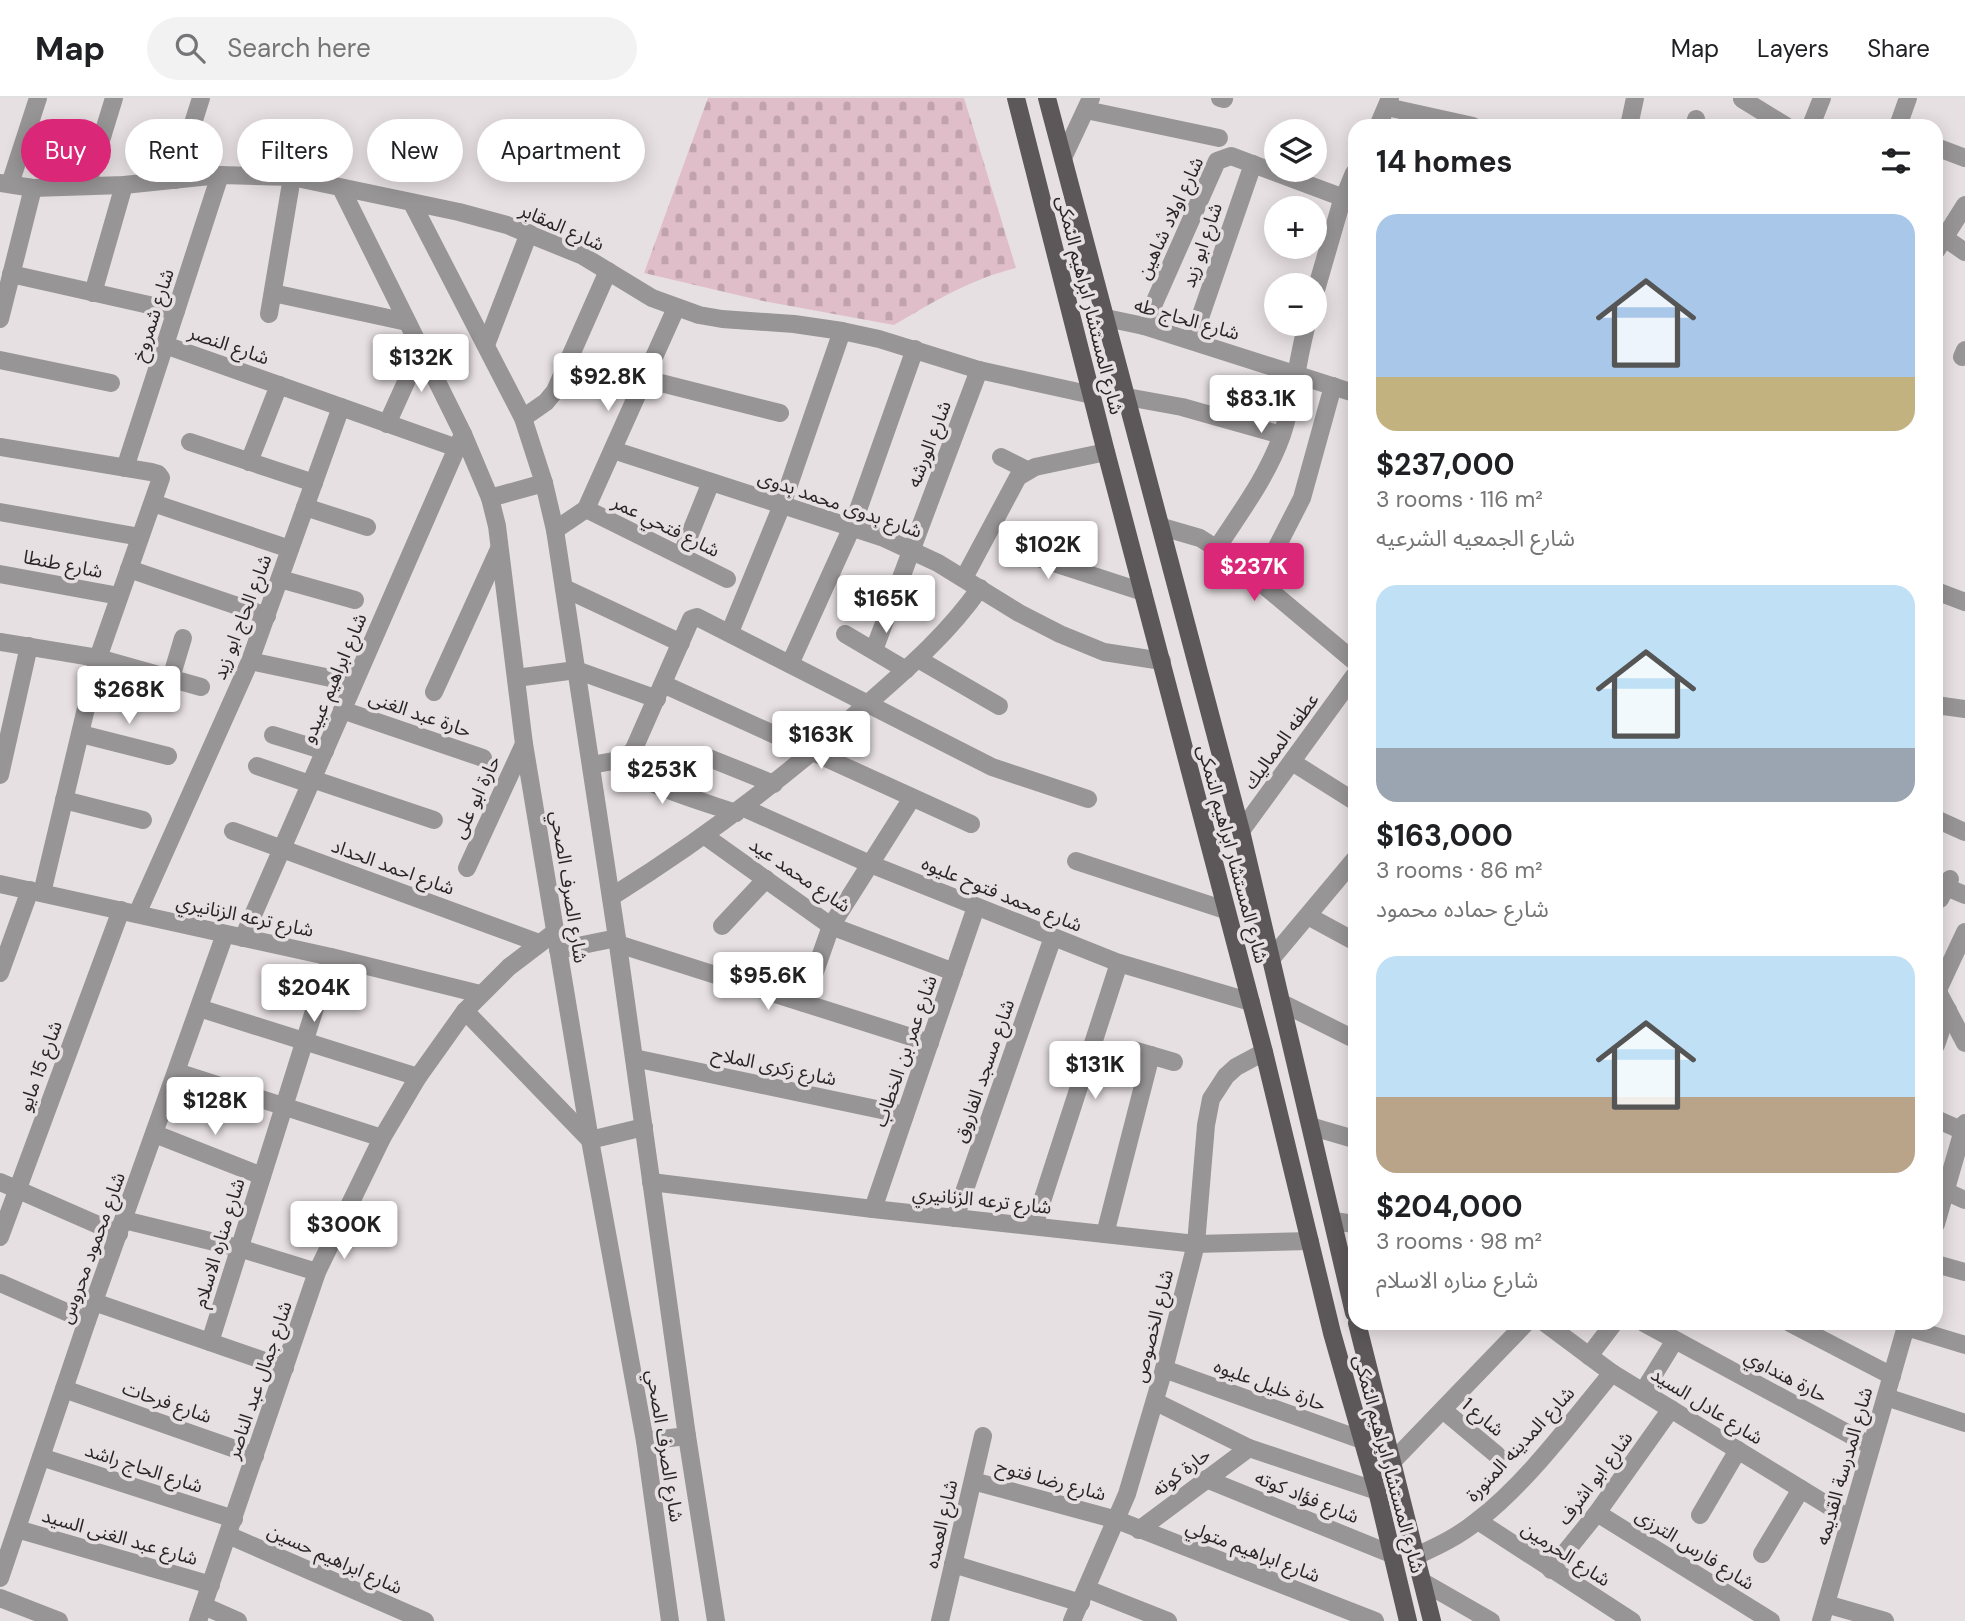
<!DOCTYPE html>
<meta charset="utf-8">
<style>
:root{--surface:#fff;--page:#f2f2f2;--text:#202124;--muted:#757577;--line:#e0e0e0;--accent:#db2777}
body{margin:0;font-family:"DM Sans","Noto Sans Arabic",sans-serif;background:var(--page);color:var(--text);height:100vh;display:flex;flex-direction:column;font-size:26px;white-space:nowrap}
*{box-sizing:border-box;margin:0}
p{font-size:23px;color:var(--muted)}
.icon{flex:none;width:38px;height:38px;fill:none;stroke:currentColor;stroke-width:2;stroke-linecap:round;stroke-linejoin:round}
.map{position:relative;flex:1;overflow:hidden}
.panel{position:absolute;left:1348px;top:21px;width:595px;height:1211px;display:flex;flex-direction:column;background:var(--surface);border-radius:21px;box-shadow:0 4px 18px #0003}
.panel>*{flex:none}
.top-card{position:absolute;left:21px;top:21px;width:665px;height:63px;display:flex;gap:14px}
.fabs{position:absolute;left:1264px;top:21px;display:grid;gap:14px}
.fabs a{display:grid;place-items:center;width:63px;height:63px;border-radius:50%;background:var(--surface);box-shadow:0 4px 18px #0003;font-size:35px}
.price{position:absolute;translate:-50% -60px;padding:0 16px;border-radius:7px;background:#fff;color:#222;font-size:23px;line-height:46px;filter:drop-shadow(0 2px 4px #0008)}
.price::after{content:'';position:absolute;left:50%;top:42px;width:21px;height:16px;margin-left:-10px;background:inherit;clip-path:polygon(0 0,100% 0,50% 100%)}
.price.on{background:var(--accent);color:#fff}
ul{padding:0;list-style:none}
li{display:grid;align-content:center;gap:14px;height:371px;padding:0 28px}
li span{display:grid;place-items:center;height:217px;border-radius:21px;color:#555}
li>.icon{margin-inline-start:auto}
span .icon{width:126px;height:126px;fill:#fffc;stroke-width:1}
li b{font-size:30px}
h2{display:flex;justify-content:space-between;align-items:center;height:84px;padding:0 28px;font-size:30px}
.chip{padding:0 24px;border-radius:32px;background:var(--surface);box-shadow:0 4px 18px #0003;font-size:24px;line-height:63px}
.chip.on{background:var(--accent);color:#fff}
header{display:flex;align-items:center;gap:42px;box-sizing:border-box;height:98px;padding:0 35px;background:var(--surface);border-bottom:2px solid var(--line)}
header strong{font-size:33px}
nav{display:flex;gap:38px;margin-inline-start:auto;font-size:24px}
.search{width:490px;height:63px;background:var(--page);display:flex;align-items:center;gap:18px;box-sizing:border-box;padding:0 24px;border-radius:38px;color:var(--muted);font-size:26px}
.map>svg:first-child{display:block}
.cemetery{fill:url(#cemetery-stones)}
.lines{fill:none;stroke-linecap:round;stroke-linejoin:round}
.minor{stroke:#989596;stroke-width:18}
.major{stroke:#5c5758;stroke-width:18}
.labels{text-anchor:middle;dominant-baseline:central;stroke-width:7;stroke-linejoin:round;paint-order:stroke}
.street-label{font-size:19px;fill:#292627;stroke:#e7e0e2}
</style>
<header>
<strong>Map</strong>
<div class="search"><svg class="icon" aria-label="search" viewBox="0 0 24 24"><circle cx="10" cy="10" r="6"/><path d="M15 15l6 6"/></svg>Search here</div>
<nav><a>Map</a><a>Layers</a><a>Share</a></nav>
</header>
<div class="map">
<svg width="1965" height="1523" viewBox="0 0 1965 1523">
<defs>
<pattern id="cemetery-stones" width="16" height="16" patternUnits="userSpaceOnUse" patternTransform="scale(1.75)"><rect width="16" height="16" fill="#e0bec9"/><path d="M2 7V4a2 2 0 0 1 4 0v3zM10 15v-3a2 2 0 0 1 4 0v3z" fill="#c0a3ad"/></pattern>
</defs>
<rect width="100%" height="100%" fill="#e7e0e2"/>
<path class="cemetery" d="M708,0H964L1016,170C971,181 933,204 894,227L763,203L644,175Z"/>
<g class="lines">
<g class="minor">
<polyline points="1220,0 1224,1"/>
<polyline points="1742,1 1786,28"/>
<polyline points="1387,9 1473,28"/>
<polyline points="1086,12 1219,40"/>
<polyline points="1812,25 1822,0"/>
<polyline points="1378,28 1390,0"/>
<polyline points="1629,28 1635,0"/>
<polyline points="1695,28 1696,21"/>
<polyline points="1898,28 1908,0"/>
<polyline points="1936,49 1965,60"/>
<polyline points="1063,60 1091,0"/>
<polyline points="175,82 201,0"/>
<polyline points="0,85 33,90 124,87 220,77 292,79 459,114 507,127 583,158 652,200 699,217 722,221 794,226 842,233 879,241 979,272 1092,297"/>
<polyline points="10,86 38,0"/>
<polyline points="87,88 114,0"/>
<polyline points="341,90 463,336 490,400 497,428 524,646 590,1042 645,1343 670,1523"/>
<polyline points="412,105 523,320 544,385 555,432 617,840 687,1338 716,1523"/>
<polyline points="1936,134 1965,154"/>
<polyline points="1936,153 1965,107"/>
<polyline points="11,176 176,213"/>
<polyline points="93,195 124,87"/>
<polyline points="273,195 407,224"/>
<polyline points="1314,199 1340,109 1354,75"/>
<polyline points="269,216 292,79"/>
<polyline points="1106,220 1144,228 1354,295"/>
<polyline points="0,221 33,90"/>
<polyline points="1144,228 1217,63 1231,58 1344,100"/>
<polyline points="1192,243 1253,66"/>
<polyline points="165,247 457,350"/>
<polyline points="486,247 529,135"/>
<polyline points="1962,259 1965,252"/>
<polyline points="0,262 111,285"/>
<polyline points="645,281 780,315"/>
<polyline points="1127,299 1182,309 1281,337"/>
<polyline points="523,320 546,304 555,293 608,173"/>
<polyline points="387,326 421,251"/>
<polyline points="190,344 314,385"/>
<polyline points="0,349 151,374 158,376 161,380 98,560 42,795"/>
<polyline points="613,352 884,440 938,465 1019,515 1060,536 1104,554 1162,563"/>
<polyline points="1001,359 1027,372"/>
<polyline points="249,364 279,287"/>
<polyline points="125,370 220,77"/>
<polyline points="490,400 544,385"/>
<polyline points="153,405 290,451"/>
<polyline points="305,409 367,429"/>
<polyline points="586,411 727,481"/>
<polyline points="0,414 140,439"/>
<polyline points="1162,429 1200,440 1230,459 1354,563"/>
<polyline points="555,432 586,411 676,210"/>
<polyline points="1025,432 1018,448 1020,454 1143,494"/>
<path d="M1217,450C1241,413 1267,379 1282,337C1294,301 1297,262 1307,226"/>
<polyline points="681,458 711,384"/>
<polyline points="129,471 267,518"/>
<polyline points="0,476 119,498"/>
<polyline points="964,480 1018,379 1035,369 1106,354"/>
<polyline points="280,481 355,502"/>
<polyline points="1259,484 1302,400 1333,288"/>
<polyline points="564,490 681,545"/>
<polyline points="1936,493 1965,504"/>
<polyline points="730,534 782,407 842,233"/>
<polyline points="845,536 906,572"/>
<polyline points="0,544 98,560 201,589"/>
<polyline points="874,552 979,272"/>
<polyline points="918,561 999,608"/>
<polyline points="250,563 354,585"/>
<polyline points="790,566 852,429 915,251"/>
<polyline points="171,580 183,540"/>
<polyline points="516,580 576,572 657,601"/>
<polyline points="663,586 971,726"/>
<polyline points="434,594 499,451"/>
<polyline points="1936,607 1965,611"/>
<polyline points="342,612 483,660"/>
<polyline points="81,636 168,658"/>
<polyline points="273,637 325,653"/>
<path d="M619,662C633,685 708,705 736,715"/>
<polyline points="1292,664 1354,703"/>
<polyline points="591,667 619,662 633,653 691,521 697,519 992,669 1088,701"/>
<polyline points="257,668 310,686"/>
<polyline points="0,677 29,548"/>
<polyline points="312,681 434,722"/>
<polyline points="689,698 705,664 709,660 774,686"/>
<polyline points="64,702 143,722"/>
<polyline points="744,710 870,766 1119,865 1251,904"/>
<polyline points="1936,721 1965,734"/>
<polyline points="233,733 539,845"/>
<polyline points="1241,733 1354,578"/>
<polyline points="705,738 831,828 954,874"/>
<polyline points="1076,763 1225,812"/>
<polyline points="467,770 524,646"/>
<polyline points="0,786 331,859 480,896"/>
<polyline points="1946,789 1965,797"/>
<path d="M611,799C702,742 785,680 865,608C907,571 948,536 980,490"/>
<polyline points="1940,801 1950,781"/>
<polyline points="137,816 250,563 341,309"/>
<polyline points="1308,818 1354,843"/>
<polyline points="722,828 766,781"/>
<polyline points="243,840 463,336"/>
<polyline points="618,846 930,945"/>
<polyline points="558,852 617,840"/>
<polyline points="1272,860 1354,762"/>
<polyline points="0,875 30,792"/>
<polyline points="1936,890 1965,945"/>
<polyline points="1938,892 1965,834"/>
<polyline points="804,905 831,828 912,700"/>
<polyline points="1284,906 1354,941"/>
<polyline points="199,910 418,979"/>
<polyline points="465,913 590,1042 644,1029"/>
<polyline points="1936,947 1948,912"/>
<polyline points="1133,952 1174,964"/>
<polyline points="634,960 905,1017"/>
<polyline points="177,974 382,1040"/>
<polyline points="1936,1021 1963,1033"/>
<polyline points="1313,1029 1354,1041"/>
<polyline points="155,1036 262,1078"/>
<polyline points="0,1084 119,1136"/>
<polyline points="651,1084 873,1111 1196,1146 1310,1143"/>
<polyline points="1945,1093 1965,1102"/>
<polyline points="873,1111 976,809"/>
<polyline points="955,1120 1053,839"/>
<polyline points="124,1122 239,1150 317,1174"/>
<polyline points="1334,1123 1354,1126"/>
<polyline points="1936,1126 1965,1025"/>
<polyline points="1034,1128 1119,865"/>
<polyline points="1105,1136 1151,957"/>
<polyline points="0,1139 121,812"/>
<polyline points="1936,1166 1965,1174"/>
<polyline points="0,1185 87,1223"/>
<polyline points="94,1204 285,1270"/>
<polyline points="1545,1225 1612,1275 1850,1421"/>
<polyline points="1644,1225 1871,1348"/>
<polyline points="1790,1225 1892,1278"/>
<polyline points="1906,1229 1965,1247"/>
<polyline points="210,1244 331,859"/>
<polyline points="1589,1258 1614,1225"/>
<polyline points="1164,1271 1362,1342"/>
<polyline points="64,1291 255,1358"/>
<polyline points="1643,1294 1675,1242"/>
<polyline points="1886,1299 1965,1325"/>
<polyline points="1156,1304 1249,1350 1377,1393"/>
<polyline points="1443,1312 1497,1357"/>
<polyline points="645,1343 687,1338"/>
<polyline points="41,1359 234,1421"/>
<polyline points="1392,1364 1526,1225"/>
<polyline points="1206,1381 1391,1456"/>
<polyline points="973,1383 1117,1422 1375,1523"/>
<polyline points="1597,1415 1771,1523"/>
<polyline points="1700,1417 1738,1352"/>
<polyline points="1478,1423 1632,1523"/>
<polyline points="17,1431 211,1487"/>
<polyline points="1139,1432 1249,1350"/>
<polyline points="228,1437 425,1523"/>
<polyline points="1762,1456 1801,1391"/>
<path d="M1416,1458C1438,1448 1459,1438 1477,1423C1527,1385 1572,1323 1612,1275"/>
<polyline points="953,1466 1081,1505"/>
<polyline points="1551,1472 1597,1415 1671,1311"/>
<polyline points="0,1480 87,1223 225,836"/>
<polyline points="1423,1484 1491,1523"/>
<polyline points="1087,1491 1168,1523"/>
<polyline points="0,1500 59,1523"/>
<polyline points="1826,1506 1885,1523"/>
<polyline points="204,1508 238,1523"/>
<polyline points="198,1523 317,1174 382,1040 418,979 465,913 509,869 555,834"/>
<polyline points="940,1523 983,1338"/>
<polyline points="1072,1523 1127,1396 1164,1271 1196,1146 1206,1027 1211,1001 1226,978 1236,969 1264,954"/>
<polyline points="1821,1523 1907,1225"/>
</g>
<g class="major">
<polyline points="1016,0 1106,354 1264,954 1332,1235 1377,1393 1408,1523"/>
<polyline points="1047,0 1241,733 1354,1215"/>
<polyline points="1357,1225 1432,1523"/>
</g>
</g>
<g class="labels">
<g class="street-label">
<text transform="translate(1170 120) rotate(-65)">شارع اولاد شاهين</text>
<text transform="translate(562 129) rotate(24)">شارع المقابر</text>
<text transform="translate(1202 147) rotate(-71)">شارع ابو زيد</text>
<text transform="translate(1090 207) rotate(76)">شارع المستشار ابراهيم النمكى</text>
<text transform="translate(153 217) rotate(-72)">شارع شمروخ</text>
<text transform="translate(1187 221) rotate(16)">شارع الحاج طه</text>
<text transform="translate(229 247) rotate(19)">شارع النصر</text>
<text transform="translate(929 346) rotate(-69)">شارع الورشه</text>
<text transform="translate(840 406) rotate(19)">شارع بدوى محمد بدوى</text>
<text transform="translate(666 428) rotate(26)">شارع فتحي عمر</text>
<text transform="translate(63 466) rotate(11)">شارع طنطا</text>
<text transform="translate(242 519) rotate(-69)">شارع الحاج ابو زيد</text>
<text transform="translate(334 580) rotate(-67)">شارع ابراهيم عبيدو</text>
<text transform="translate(420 616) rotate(19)">حارة عبد الغنى</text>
<text transform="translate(1281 643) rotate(-54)">عطفه المماليك</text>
<text transform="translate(476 699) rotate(-65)">حارة ابو على</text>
<text transform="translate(1233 756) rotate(75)">شارع المستشار ابراهيم النمكى</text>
<text transform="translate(393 769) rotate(20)">شارع احمد الحداد</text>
<text transform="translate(800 777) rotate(34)">شارع محمد عيد</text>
<text transform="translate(569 789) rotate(81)">شارع الصرف الصحي</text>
<text transform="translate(1002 796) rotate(22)">شارع محمد فتوح عليوه</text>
<text transform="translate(245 818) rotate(12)">شارع ترعه الزنانيري</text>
<text transform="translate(905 953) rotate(-71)">شارع عمر بن الخطاب</text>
<text transform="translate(40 968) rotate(-70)">شارع 15 مايو</text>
<text transform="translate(774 968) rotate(12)">شارع زكرى الملاح</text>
<text transform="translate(984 973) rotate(-71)">شارع مسجد الفاروق</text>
<text transform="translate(982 1102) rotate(6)">شارع ترعه الزنانيري</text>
<text transform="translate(219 1145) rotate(-73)">شارع مناره الاسلام</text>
<text transform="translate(92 1150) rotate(-70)">شارع محمود محروس</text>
<text transform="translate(1153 1228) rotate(-76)">شارع الخصوص</text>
<text transform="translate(1786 1278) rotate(28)">حارة هنداوي</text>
<text transform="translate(259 1282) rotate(-71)">شارع جمال عبد الناصر</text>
<text transform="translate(1270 1287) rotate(20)">حارة خليل عليوه</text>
<text transform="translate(167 1304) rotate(19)">شارع فرحات</text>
<text transform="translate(1707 1308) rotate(32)">شارع عادل السيد</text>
<text transform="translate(1483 1319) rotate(40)">شارع 1</text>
<text transform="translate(1520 1346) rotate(-47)">شارع المدينه المنورة</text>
<text transform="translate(665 1348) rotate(81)">شارع الصرف الصحي</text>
<text transform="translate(1389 1366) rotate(75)">شارع المستشار ابراهيم النمكى</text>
<text transform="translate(1844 1368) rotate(-74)">شارع المدرسة القديمه</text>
<text transform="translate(144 1370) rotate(18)">شارع الحاج راشد</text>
<text transform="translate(1181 1374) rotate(-37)">حارة كوته</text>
<text transform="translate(1595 1380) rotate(-53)">شارع ابو اشرف</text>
<text transform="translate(1051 1382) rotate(15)">شارع رضا فتوح</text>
<text transform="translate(1307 1399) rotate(22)">شارع فؤاد كوته</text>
<text transform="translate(941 1426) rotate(-77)">شارع العمده</text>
<text transform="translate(120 1439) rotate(16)">شارع عبد الغنى السيد</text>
<text transform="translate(1695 1451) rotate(32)">شارع فارس الترزى</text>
<text transform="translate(1253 1453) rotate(21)">شارع ابراهيم متولي</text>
<text transform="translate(1566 1456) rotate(33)">شارع الحرمين</text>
<text transform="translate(335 1461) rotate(24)">شارع ابراهيم حسين</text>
</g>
</g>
</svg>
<div class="fabs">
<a><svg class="icon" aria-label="layers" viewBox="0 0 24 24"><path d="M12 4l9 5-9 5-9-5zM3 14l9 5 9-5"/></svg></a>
<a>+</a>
<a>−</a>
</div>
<b class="price" style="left:421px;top:296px">$132K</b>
<b class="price" style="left:608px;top:315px">$92.8K</b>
<b class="price" style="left:1261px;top:337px">$83.1K</b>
<b class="price" style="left:1048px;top:483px">$102K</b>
<b class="price on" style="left:1254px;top:505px">$237K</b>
<b class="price" style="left:886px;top:537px">$165K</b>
<b class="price" style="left:129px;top:628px">$268K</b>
<b class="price" style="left:821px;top:673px">$163K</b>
<b class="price" style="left:662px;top:708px">$253K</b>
<b class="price" style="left:768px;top:914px">$95.6K</b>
<b class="price" style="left:314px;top:926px">$204K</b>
<b class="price" style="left:1095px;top:1003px">$131K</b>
<b class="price" style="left:215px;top:1039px">$128K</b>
<b class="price" style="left:344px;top:1163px">$300K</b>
<div class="top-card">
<a class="chip on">Buy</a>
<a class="chip">Rent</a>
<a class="chip">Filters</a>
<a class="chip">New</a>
<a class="chip">Apartment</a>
</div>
<section class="panel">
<h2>14 homes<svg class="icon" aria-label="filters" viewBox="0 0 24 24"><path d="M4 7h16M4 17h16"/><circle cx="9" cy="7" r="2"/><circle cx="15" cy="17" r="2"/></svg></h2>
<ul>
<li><span style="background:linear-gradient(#a9c7e8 75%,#c2b280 0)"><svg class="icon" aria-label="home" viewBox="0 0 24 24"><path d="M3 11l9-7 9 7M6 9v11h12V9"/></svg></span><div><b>$237,000</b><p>3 rooms · 116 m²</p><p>شارع الجمعيه الشرعيه</p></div></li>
<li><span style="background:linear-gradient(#bfe0f5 75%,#9aa5b1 0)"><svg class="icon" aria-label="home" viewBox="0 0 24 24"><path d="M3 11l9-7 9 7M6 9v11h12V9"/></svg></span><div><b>$163,000</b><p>3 rooms · 86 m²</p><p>شارع حماده محمود</p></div></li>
<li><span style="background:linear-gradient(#bfe0f5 65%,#b9a48a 0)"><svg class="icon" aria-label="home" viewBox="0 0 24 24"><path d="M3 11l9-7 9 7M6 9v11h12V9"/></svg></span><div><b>$204,000</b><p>3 rooms · 98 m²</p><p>شارع مناره الاسلام</p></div></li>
</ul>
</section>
</div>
